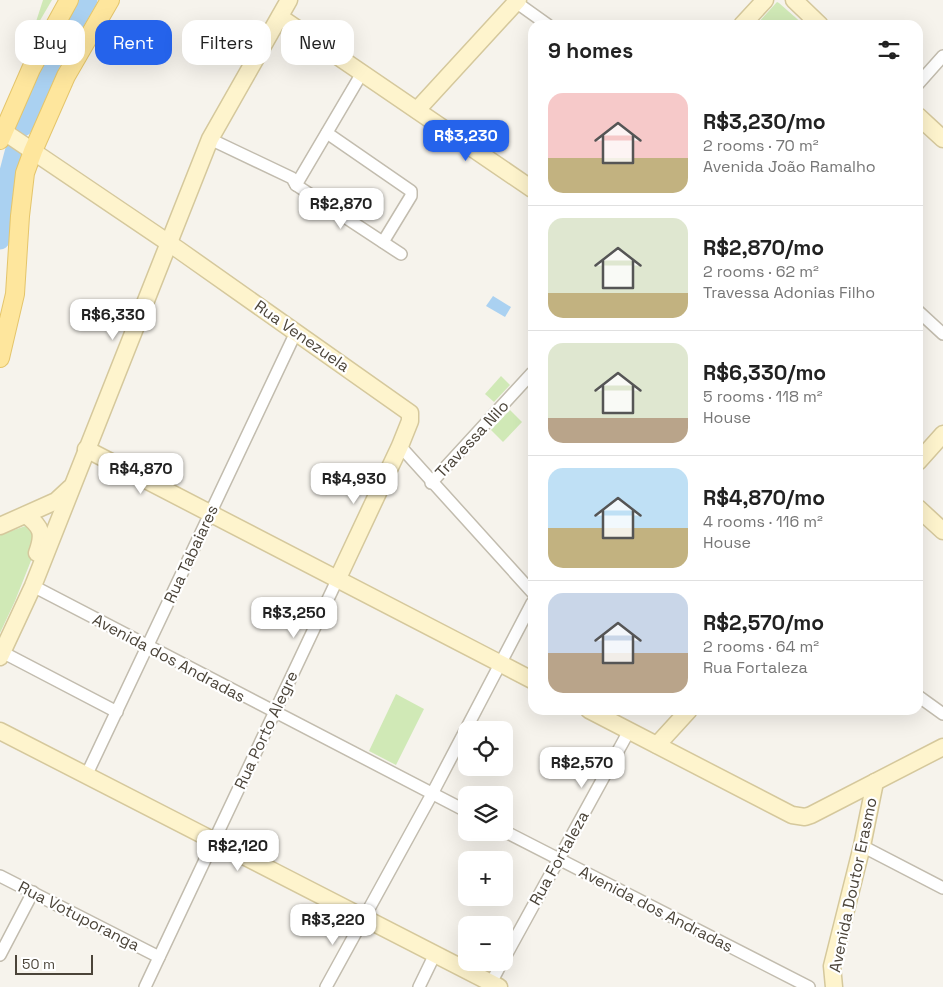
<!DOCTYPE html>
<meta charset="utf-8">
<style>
:root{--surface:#fff;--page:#f2f2f2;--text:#222;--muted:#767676;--line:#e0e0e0;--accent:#2563eb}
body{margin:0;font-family:"Space Grotesk",sans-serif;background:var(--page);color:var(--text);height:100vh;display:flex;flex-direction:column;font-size:19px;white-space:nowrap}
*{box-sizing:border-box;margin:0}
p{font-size:16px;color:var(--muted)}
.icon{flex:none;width:28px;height:28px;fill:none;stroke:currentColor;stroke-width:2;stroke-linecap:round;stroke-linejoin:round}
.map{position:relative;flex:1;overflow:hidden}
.panel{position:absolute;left:528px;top:20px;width:395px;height:695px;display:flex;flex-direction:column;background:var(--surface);border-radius:15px;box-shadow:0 5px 20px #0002}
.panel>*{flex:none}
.hud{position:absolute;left:15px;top:20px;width:438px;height:45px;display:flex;gap:10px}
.controls{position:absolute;left:458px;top:721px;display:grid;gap:10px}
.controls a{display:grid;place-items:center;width:55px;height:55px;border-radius:10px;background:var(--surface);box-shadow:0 5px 20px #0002;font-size:25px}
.scale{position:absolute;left:15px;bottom:12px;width:78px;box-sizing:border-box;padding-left:5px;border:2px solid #4b4439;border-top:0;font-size:14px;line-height:18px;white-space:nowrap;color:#4b4439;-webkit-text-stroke:4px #fff;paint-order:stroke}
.price{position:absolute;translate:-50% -42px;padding:0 11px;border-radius:10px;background:#fff;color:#222;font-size:16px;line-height:32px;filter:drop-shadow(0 1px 2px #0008)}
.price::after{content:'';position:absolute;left:50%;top:30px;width:15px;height:11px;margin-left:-8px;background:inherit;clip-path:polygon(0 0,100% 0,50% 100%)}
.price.on{background:var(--accent);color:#fff}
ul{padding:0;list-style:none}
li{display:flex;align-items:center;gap:15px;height:125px;padding:0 20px}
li+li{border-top:1px solid var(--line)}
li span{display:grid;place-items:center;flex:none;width:140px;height:100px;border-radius:15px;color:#555}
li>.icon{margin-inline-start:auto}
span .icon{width:60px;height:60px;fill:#fffc;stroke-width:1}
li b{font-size:21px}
h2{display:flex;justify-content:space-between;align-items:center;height:60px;padding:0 20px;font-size:21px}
.pill{padding:0 18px;border-radius:15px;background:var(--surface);box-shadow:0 5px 20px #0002;font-size:18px;line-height:45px}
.pill.on{background:var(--accent);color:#fff}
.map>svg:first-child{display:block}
.green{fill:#d0e9b6}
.water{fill:#aad1f1}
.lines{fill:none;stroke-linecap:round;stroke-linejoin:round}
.river{stroke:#aad1f1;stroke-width:19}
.street-casing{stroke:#c2bcae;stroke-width:14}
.secondary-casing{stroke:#d5c89c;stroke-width:19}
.primary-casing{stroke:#e4c56b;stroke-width:20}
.street{stroke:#fff;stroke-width:11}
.secondary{stroke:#fef4cd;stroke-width:16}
.primary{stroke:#fee69d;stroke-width:18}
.labels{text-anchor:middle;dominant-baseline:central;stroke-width:4.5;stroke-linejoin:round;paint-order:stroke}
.street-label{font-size:16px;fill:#4b4439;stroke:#fff}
</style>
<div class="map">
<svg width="943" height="987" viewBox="0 0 943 987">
<rect width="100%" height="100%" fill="#f6f3ec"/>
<g class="green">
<polygon points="43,0 52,0 35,29 34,28"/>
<polygon points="777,2 779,3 804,25 758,25 757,24"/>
<polygon points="501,376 510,385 494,402 485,394"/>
<polygon points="510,410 522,422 503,442 491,430"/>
<polygon points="31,524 38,543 15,601 0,633 0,535"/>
<polygon points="396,694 424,709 396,765 369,751"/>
</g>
<polygon class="water" points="493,296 511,307 505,317 486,306"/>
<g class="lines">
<g class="river">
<polyline points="23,127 51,63 88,0"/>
<polyline points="0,240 6,183 15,149"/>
</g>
<g class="street-casing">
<g id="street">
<polyline points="513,0 548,25"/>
<polyline points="918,84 943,56"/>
<polyline points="327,133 411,191 411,196 383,242"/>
<polyline points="210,139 292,178 296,185 401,254"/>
<polyline points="296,185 362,73"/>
<polyline points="918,311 943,334"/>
<polyline points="400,446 532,592"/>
<polyline points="431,483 532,373"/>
<polyline points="33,586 466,811"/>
<polyline points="2,652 117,712"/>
<polyline points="918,696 943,714"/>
<polyline points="86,776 296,332"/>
<polyline points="504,831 809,987"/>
<polyline points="862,846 943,888"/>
<polyline points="0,876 159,957"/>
<polyline points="0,955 33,892"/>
<polyline points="504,959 629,731"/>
<polyline points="491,983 502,962"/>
<polyline points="145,987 338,578"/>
<polyline points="326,987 432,794 532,603"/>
<polyline points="419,987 435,954"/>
</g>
</g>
<g class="secondary-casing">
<g id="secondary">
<polyline points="794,0 820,25"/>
<polyline points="280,17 532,189"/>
<polyline points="742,25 765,0"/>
<polyline points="417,110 518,0"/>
<polyline points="918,116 943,139"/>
<polyline points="0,129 179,250 410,413 410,421 400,446 338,578"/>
<polyline points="86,449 532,680"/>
<polyline points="918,462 943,434"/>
<polyline points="918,508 943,531"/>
<path d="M26,515C42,527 44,534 37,553"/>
<polyline points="0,526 56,501 70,488"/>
<polyline points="0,657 33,586 210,139 289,0"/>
<polyline points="589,710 792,815 805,817 811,815 943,747"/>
<polyline points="0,731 499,987"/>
<polyline points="657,745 689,710"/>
<polyline points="834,987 832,966 862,846 875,782"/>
</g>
</g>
<g class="primary-casing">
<g id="primary">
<polyline points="0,140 31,69 69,0"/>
<polyline points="0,358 15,294 20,216 25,173 33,151 66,76 110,0"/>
</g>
</g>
<use href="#street" class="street"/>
<use href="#secondary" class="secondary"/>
<use href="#primary" class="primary"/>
</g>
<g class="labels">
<g class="street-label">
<text transform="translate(302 336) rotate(35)">Rua Venezuela</text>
<text transform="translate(472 439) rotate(-47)">Travessa Nilo</text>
<text transform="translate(191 554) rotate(-65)">Rua Tabaiares</text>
<text transform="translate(169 658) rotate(28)">Avenida dos Andradas</text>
<text transform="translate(266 730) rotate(-65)">Rua Porto Alegre</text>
<text transform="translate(559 858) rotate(-61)">Rua Fortaleza</text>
<text transform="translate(853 885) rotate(-78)">Avenida Doutor Erasmo</text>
<text transform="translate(656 909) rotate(27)">Avenida dos Andradas</text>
<text transform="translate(79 916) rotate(27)">Rua Votuporanga</text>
</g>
</g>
</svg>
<div class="controls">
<a><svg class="icon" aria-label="locate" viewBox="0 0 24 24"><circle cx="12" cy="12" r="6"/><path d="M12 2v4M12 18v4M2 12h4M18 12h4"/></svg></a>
<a><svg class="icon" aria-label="layers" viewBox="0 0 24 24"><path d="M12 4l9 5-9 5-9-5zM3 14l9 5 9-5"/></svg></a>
<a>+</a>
<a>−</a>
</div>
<div class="scale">50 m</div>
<b class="price on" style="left:466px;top:162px">R$3,230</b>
<b class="price" style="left:341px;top:230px">R$2,870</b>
<b class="price" style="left:113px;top:341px">R$6,330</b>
<b class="price" style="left:141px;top:495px">R$4,870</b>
<b class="price" style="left:354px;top:505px">R$4,930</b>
<b class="price" style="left:294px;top:639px">R$3,250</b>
<b class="price" style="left:582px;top:789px">R$2,570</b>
<b class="price" style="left:238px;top:872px">R$2,120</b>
<b class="price" style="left:333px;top:946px">R$3,220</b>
<div class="hud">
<a class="pill">Buy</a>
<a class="pill on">Rent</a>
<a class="pill">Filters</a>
<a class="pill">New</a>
</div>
<section class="panel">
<h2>9 homes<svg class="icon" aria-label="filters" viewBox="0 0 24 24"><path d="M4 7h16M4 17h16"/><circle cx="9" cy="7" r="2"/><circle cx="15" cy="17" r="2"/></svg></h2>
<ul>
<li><span style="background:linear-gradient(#f6c9c9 65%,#c2b280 0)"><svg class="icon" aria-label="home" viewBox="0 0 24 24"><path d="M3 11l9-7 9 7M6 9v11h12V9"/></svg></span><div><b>R$3,230/mo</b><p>2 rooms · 70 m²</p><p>Avenida João Ramalho</p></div></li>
<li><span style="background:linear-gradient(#dfe7d0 75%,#c2b280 0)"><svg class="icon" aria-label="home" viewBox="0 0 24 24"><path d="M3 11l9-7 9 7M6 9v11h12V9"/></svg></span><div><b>R$2,870/mo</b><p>2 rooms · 62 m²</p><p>Travessa Adonias Filho</p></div></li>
<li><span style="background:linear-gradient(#dfe7d0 75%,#b9a48a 0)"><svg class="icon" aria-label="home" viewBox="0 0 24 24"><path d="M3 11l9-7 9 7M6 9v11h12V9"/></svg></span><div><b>R$6,330/mo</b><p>5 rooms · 118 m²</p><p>House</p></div></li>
<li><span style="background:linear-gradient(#bfe0f5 60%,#c2b280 0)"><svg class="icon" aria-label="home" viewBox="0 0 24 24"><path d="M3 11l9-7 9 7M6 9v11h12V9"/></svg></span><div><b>R$4,870/mo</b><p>4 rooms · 116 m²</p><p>House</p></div></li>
<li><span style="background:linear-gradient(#c9d6e8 60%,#b9a48a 0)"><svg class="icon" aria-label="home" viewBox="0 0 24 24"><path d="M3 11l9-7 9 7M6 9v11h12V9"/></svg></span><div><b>R$2,570/mo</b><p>2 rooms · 64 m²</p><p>Rua Fortaleza</p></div></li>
</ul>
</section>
</div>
